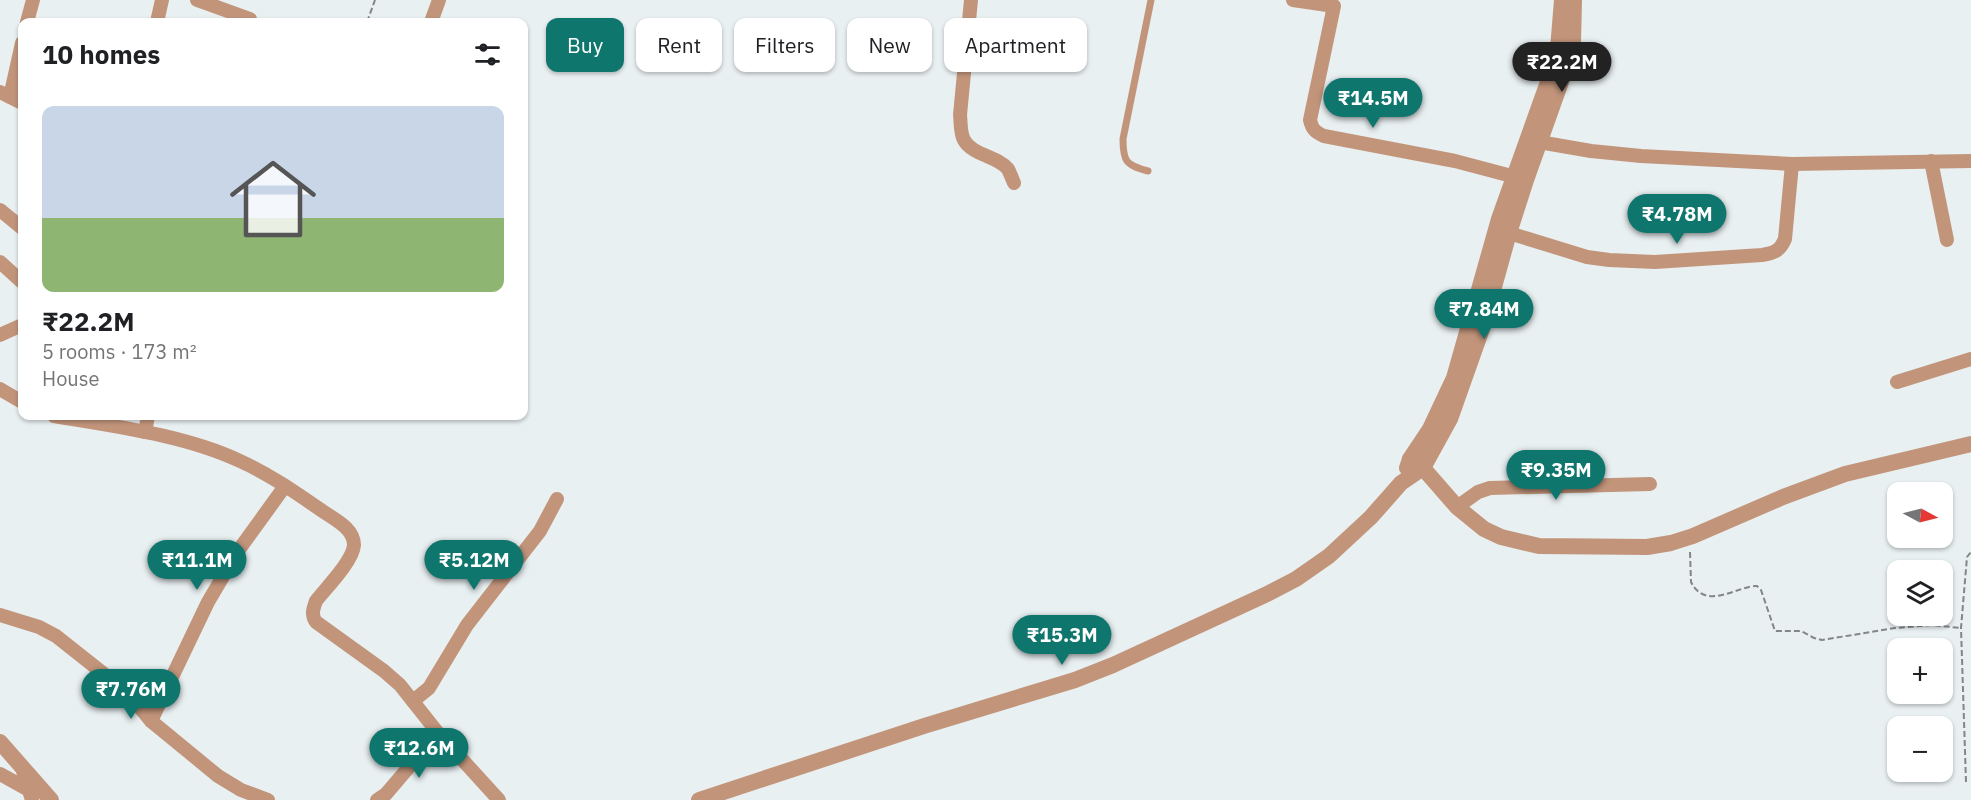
<!DOCTYPE html>
<meta charset="utf-8">
<style>
:root{--surface:#fff;--page:#f2f2f2;--text:#202124;--muted:#757577;--accent:#0f766e}
body{margin:0;font-family:"IBM Plex Sans",sans-serif;background:var(--page);color:var(--text);height:100vh;display:flex;flex-direction:column;font-size:22px;white-space:nowrap}
*{box-sizing:border-box;margin:0}
p{font-size:20px;color:var(--muted)}
.icon{flex:none;width:33px;height:33px;fill:none;stroke:currentColor;stroke-width:2;stroke-linecap:round;stroke-linejoin:round}
.map{position:relative;flex:1;overflow:hidden}
.sheet{position:absolute;left:18px;top:18px;width:510px;height:402px;display:flex;flex-direction:column;background:var(--surface);border-radius:12px;box-shadow:0 2px 4px #0004}
.sheet>*{flex:none}
.hud{position:absolute;left:546px;top:18px;width:570px;height:54px;display:flex;gap:12px}
.needle{width:39px;rotate:97deg}
.fabs{position:absolute;left:1887px;top:482px;display:grid;gap:12px}
.fabs a{display:grid;place-items:center;width:66px;height:66px;border-radius:12px;background:var(--surface);box-shadow:0 2px 4px #0004;font-size:30px}
.price{position:absolute;translate:-50% -51px;padding:0 14px;border-radius:21px;background:var(--accent);color:#fff;font-size:20px;line-height:39px;filter:drop-shadow(0 2px 3px #0008)}
.price::after{content:'';position:absolute;left:50%;top:36px;width:18px;height:14px;margin-left:-9px;background:inherit;clip-path:polygon(0 0,100% 0,50% 100%)}
.price.active{background:#222;color:#fff}
ul{padding:0;list-style:none}
li{display:grid;align-content:center;gap:12px;height:318px;padding:0 24px}
li span{display:grid;place-items:center;height:186px;border-radius:12px;color:#555}
li>.icon{margin-inline-start:auto}
span .icon{width:108px;height:108px;fill:#fffc;stroke-width:1}
li b{font-size:26px}
h2{display:flex;justify-content:space-between;align-items:center;height:72px;padding:0 24px;font-size:26px}
.pill{padding:0 21px;border-radius:12px;background:var(--surface);box-shadow:0 2px 4px #0004;font-size:21px;line-height:54px}
.pill.active{background:var(--accent);color:#fff}
.map>svg:first-child{display:block}
.lines{fill:none;stroke-linecap:round;stroke-linejoin:round}
.path{stroke:#818687;stroke-width:2;stroke-dasharray:6 3;stroke-linecap:butt}
.service{stroke:#c2957b;stroke-width:7}
.minor{stroke:#c2957b;stroke-width:14}
.tertiary{stroke:#c2957b;stroke-width:16}
</style>
<div class="map">
<svg width="1971" height="800" viewBox="0 0 1971 800">
<rect width="100%" height="100%" fill="#e9f0f2"/>
<g class="lines">
<g class="path">
<polyline points="367,22 375,0"/>
<path d="M1690,552L1691,582C1706,612 1739,585 1757,586L1761,590L1775,631H1801L1814,638L1822,640L1895,628L1932,625L1961,628"/>
<polyline points="1966,782 1961,628 1967,557 1971,552"/>
</g>
<path class="service" d="M1148,171C1126,165 1123,162 1123,139L1151,0"/>
<g class="minor">
<polyline points="197,0 250,19"/>
<path d="M971,0L960,115C961,123 960,133 964,140C972,155 997,156 1008,169C1010,173 1012,178 1014,183"/>
<path d="M1293,0L1334,6L1310,120C1312,129 1315,132 1324,136L1455,161L1523,179"/>
<polyline points="27,22 33,0"/>
<polyline points="157,22 162,0"/>
<polyline points="431,22 439,0"/>
<polyline points="0,92 22,103"/>
<polyline points="10,97 22,43"/>
<polyline points="1539,142 1591,151 1641,156 1792,164 1971,161"/>
<polyline points="1931,161 1947,240"/>
<polyline points="0,210 22,228"/>
<path d="M1509,233L1587,257L1609,260L1655,262L1762,255C1774,253 1780,251 1785,239L1792,164"/>
<polyline points="0,262 22,282"/>
<polyline points="0,335 22,325"/>
<polyline points="1897,382 1971,359"/>
<polyline points="0,389 22,402"/>
<path d="M54,416C113,426 185,435 240,461C269,474 295,492 321,510C334,519 354,528 354,545C353,561 326,588 316,601C313,609 311,615 316,622L384,671L400,685L438,733L499,800"/>
<polyline points="145,432 148,416"/>
<polyline points="1457,507 1478,492 1490,488 1650,484"/>
<polyline points="0,615 39,627 56,636 128,693 151,721 218,776 241,790 268,800"/>
<polyline points="413,701 429,688 467,625 540,531 557,499"/>
<polyline points="151,721 208,602 238,551 285,486"/>
<polyline points="22,768 32,800"/>
<polyline points="0,774 29,790"/>
<polyline points="377,800 386,794 438,733"/>
</g>
<g class="tertiary">
<polyline points="1410,459 1423,468 1457,507 1484,529 1501,537 1539,546 1647,547 1671,543 1693,536 1783,497 1845,474 1971,444"/>
<polyline points="1407,468 1410,459 1430,429 1454,378 1499,219 1553,68 1558,49 1562,0"/>
<polyline points="0,742 51,800"/>
<polyline points="699,800 924,726 1075,680 1113,665 1265,595 1296,579 1329,556 1371,517 1401,483 1423,468 1450,419 1484,323 1509,233 1526,180 1568,62 1573,42 1574,0"/>
</g>
</g>
</svg>
<div class="fabs">
<a><svg class="needle" viewBox="-14 -14 28 28"><path d="M0-13l5 13h-10z" fill="#e53935"/><path d="M0 13l5-13h-10z" fill="#757577"/></svg></a>
<a><svg class="icon" aria-label="layers" viewBox="0 0 24 24"><path d="M12 4l9 5-9 5-9-5zM3 14l9 5 9-5"/></svg></a>
<a>+</a>
<a>−</a>
</div>
<b class="price active" style="left:1562px;top:93px">₹22.2M</b>
<b class="price" style="left:1373px;top:129px">₹14.5M</b>
<b class="price" style="left:1677px;top:245px">₹4.78M</b>
<b class="price" style="left:1484px;top:340px">₹7.84M</b>
<b class="price" style="left:1556px;top:501px">₹9.35M</b>
<b class="price" style="left:197px;top:591px">₹11.1M</b>
<b class="price" style="left:474px;top:591px">₹5.12M</b>
<b class="price" style="left:1062px;top:666px">₹15.3M</b>
<b class="price" style="left:131px;top:720px">₹7.76M</b>
<b class="price" style="left:419px;top:779px">₹12.6M</b>
<div class="hud">
<a class="pill active">Buy</a>
<a class="pill">Rent</a>
<a class="pill">Filters</a>
<a class="pill">New</a>
<a class="pill">Apartment</a>
</div>
<section class="sheet">
<h2>10 homes<svg class="icon" aria-label="filters" viewBox="0 0 24 24"><path d="M4 7h16M4 17h16"/><circle cx="9" cy="7" r="2"/><circle cx="15" cy="17" r="2"/></svg></h2>
<ul>
<li><span style="background:linear-gradient(#c9d6e8 60%,#8fb573 0)"><svg class="icon" aria-label="home" viewBox="0 0 24 24"><path d="M3 11l9-7 9 7M6 9v11h12V9"/></svg></span><div><b>₹22.2M</b><p>5 rooms · 173 m²</p><p>House</p></div></li>
</ul>
</section>
</div>
